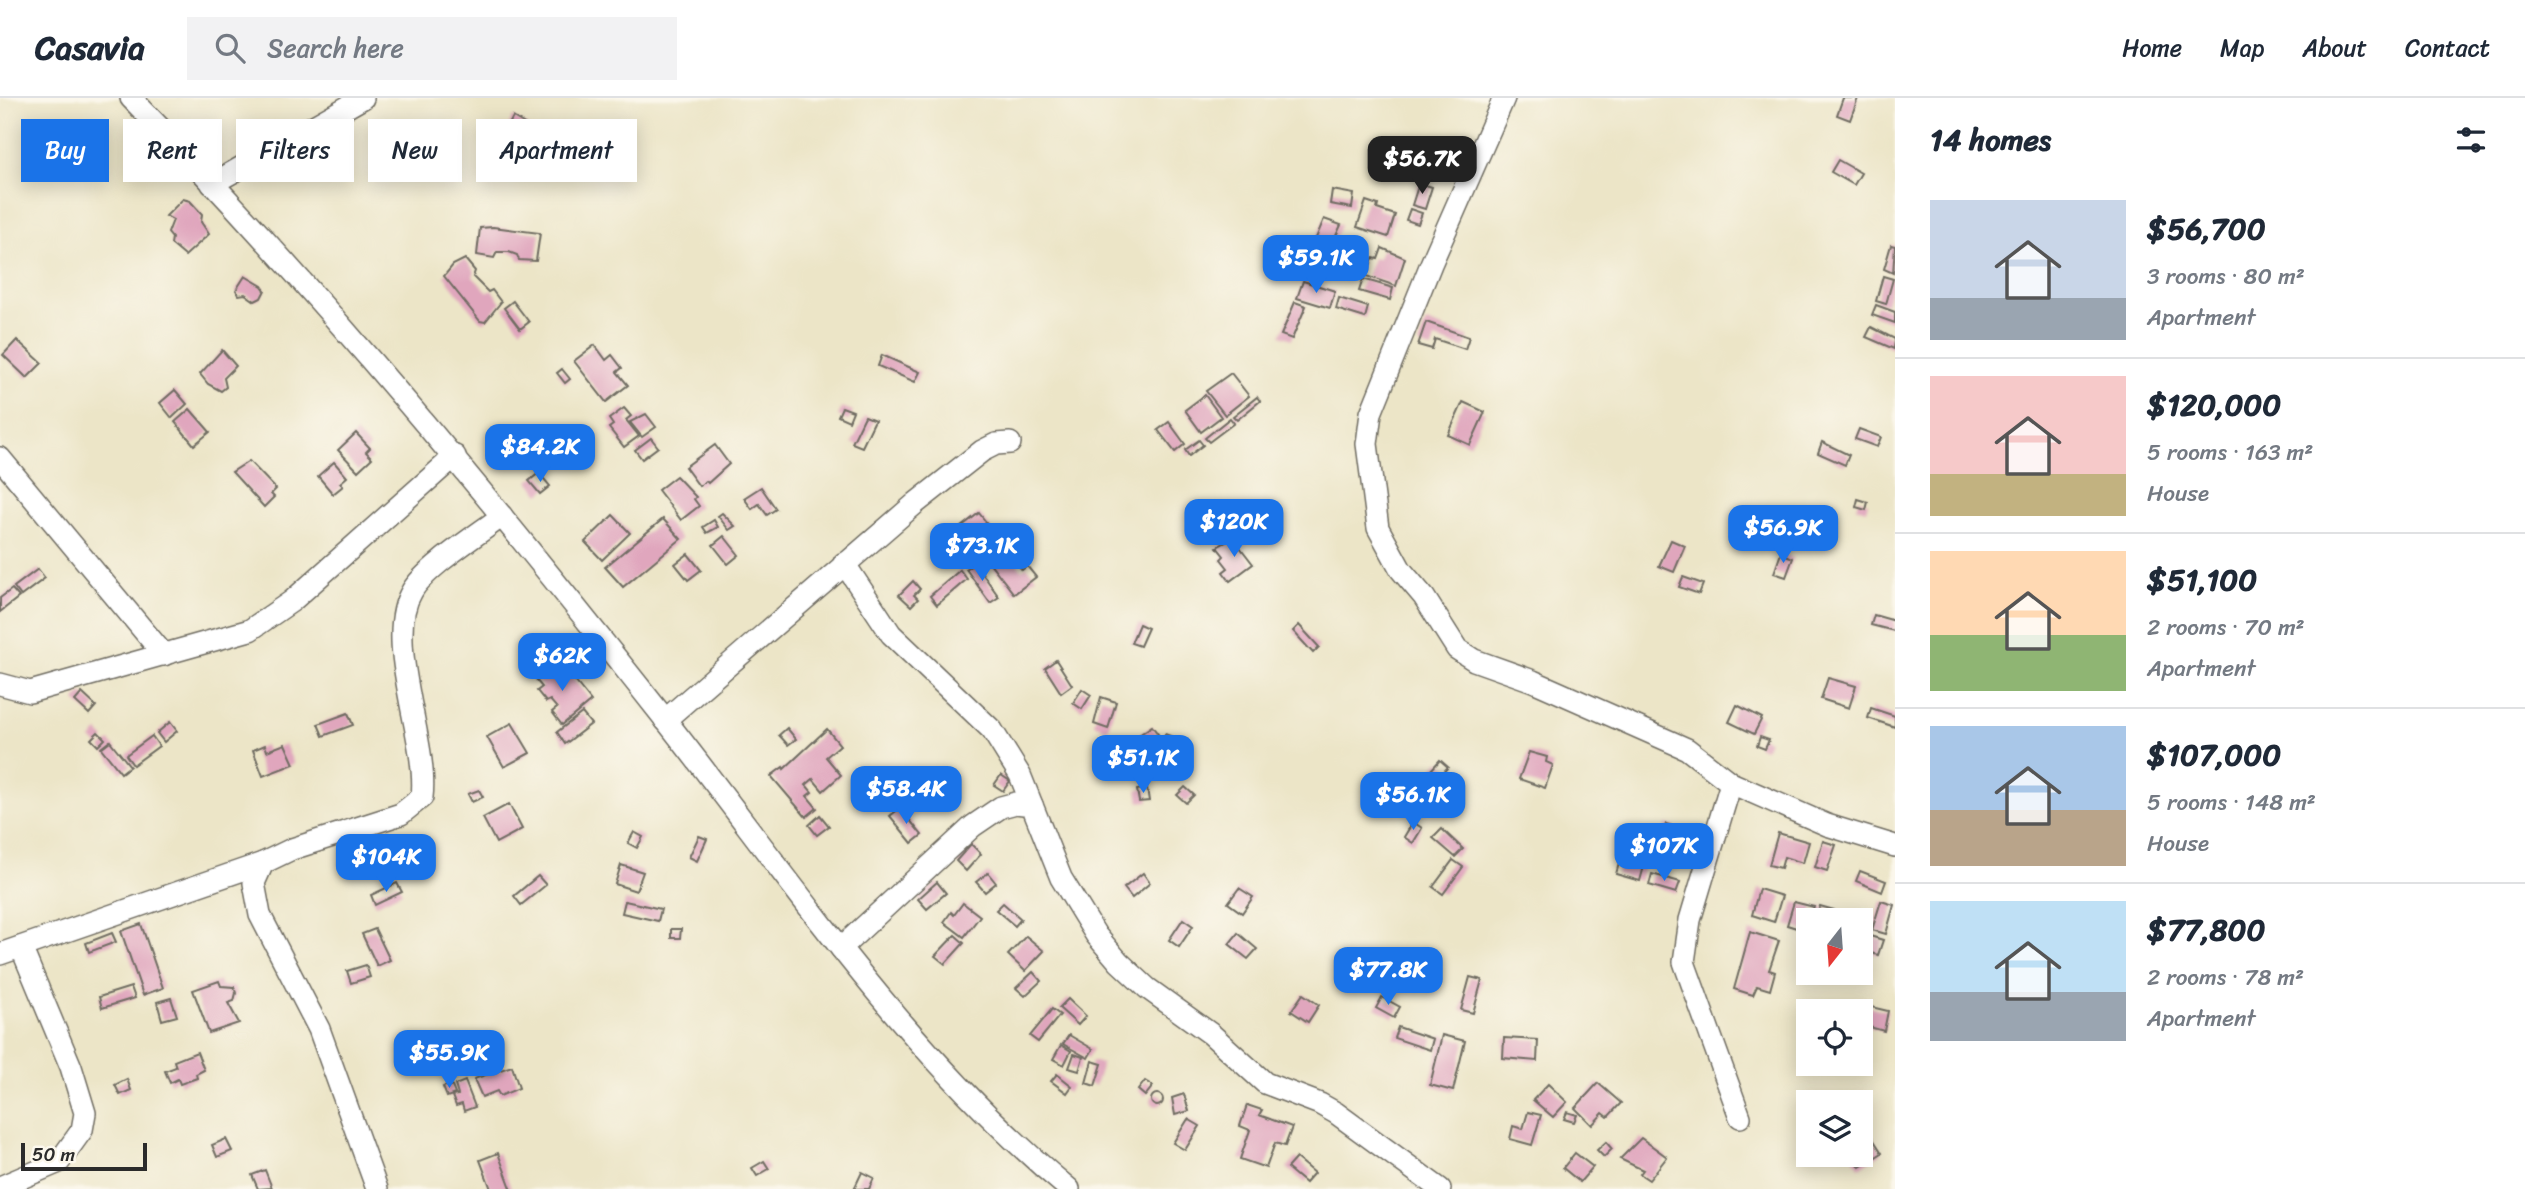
<!DOCTYPE html>
<meta charset="utf-8">
<style>
:root{--surface:#fff;--page:#f2f2f3;--text:#1f2937;--muted:#747a83;--line:#e0e1e3;--accent:#1a73e8}
body{margin:0;font-family:Sriracha,sans-serif;background:var(--page);color:var(--text);height:100vh;display:flex;flex-direction:column;font-size:26px;white-space:nowrap}
*{box-sizing:border-box;margin:0}
p{font-size:23px;color:var(--muted)}
.icon{flex:none;width:38px;height:38px;fill:none;stroke:currentColor;stroke-width:2;stroke-linecap:round;stroke-linejoin:round}
.map{position:relative;flex:1;overflow:hidden}
.details{display:flex;flex-direction:column;background:var(--surface);width:630px}
.details>*{flex:none}
.top-card{position:absolute;left:21px;top:21px;width:665px;height:63px;display:flex;gap:14px}
.needle{width:46px;rotate:197deg}
.tools{position:absolute;left:1796px;top:810px;display:grid;gap:14px}
.tools a{display:grid;place-items:center;width:77px;height:77px;border-radius:0px;background:var(--surface);box-shadow:0 4px 18px #0003;font-size:35px}
.scale{position:absolute;left:21px;bottom:18px;width:126px;box-sizing:border-box;padding-left:7px;border:4px solid #2b2b2b;border-top:0;font-size:19px;line-height:24px;white-space:nowrap;color:#2b2b2b;-webkit-text-stroke:5px #fbf7ec;paint-order:stroke}
.price{position:absolute;translate:-50% -60px;padding:0 16px;border-radius:14px;background:var(--accent);color:#fff;font-size:23px;line-height:46px;filter:drop-shadow(0 2px 4px #0008)}
.price::after{content:'';position:absolute;left:50%;top:42px;width:21px;height:16px;margin-left:-10px;background:inherit;clip-path:polygon(0 0,100% 0,50% 100%)}
.price.current{background:#222;color:#fff}
ul{padding:0;list-style:none}
li{display:flex;align-items:center;gap:21px;height:175px;padding:0 35px}
li+li{border-top:2px solid var(--line)}
li span{display:grid;place-items:center;flex:none;width:196px;height:140px;border-radius:0px;color:#555}
li>.icon{margin-inline-start:auto}
span .icon{width:84px;height:84px;fill:#fffc;stroke-width:1}
li b{font-size:30px}
h2{display:flex;justify-content:space-between;align-items:center;height:84px;padding:0 35px;font-size:30px}
.chip{padding:0 24px;border-radius:0px;background:var(--surface);box-shadow:0 4px 18px #0003;font-size:24px;line-height:63px}
.chip.current{background:var(--accent);color:#fff}
header{display:flex;align-items:center;gap:42px;box-sizing:border-box;height:98px;padding:0 35px;background:var(--surface);border-bottom:2px solid var(--line)}
header strong{font-size:33px}
nav{display:flex;gap:38px;margin-inline-start:auto;font-size:24px}
.search{width:490px;height:63px;background:var(--page);display:flex;align-items:center;gap:18px;box-sizing:border-box;padding:0 24px;border-radius:0px;color:var(--muted);font-size:26px}
main{display:flex;flex:1;min-height:0}
.map>svg:first-child{display:block}
.building{fill:#e0a6bd}
.lines{fill:none;stroke-linecap:round;stroke-linejoin:round}
.minor-casing{stroke:#6f6c62;stroke-width:24}
.minor{stroke:#fff;stroke-width:21}
</style>
<header>
<strong>Casavia</strong>
<div class="search"><svg class="icon" aria-label="search" viewBox="0 0 24 24"><circle cx="10" cy="10" r="6"/><path d="M15 15l6 6"/></svg>Search here</div>
<nav><a>Home</a><a>Map</a><a>About</a><a>Contact</a></nav>
</header>
<main>
<div class="map">
<svg width="1895" height="1091" viewBox="0 0 1895 1091">
<rect width="100%" height="100%" fill="#fbf7ec"/>
<filter id="ink" filterUnits="userSpaceOnUse"><feTurbulence type="fractalNoise" baseFrequency=".0143" numOctaves="2"/><feDisplacementMap in="SourceGraphic" scale="14" xChannelSelector="R" yChannelSelector="G"/><feConvolveMatrix kernelMatrix="1 2 1 2 8 2 1 2 1" color-interpolation-filters="sRGB"/></filter>
<filter id="wash" filterUnits="userSpaceOnUse"><feTurbulence type="fractalNoise" baseFrequency=".00686" numOctaves="4" result="noise"/><feDisplacementMap in="SourceGraphic" scale="28" xChannelSelector="R" yChannelSelector="G"/><feGaussianBlur stdDeviation="1.57" result="paint"/><feColorMatrix in="noise" values="0 0 0 0 0 0 0 0 0 0 0 0 0 0 0 0 0 1.4 0 .05"/><feComposite in="paint" operator="in"/></filter>
<g filter="url(#wash)">
<rect width="100%" height="100%" fill="#ece5c7"/>
<g id="blocks">
<g class="building">
<polygon points="1843,0 1858,0 1850,22 1837,17"/>
<polygon points="513,19 528,28 517,45 506,32"/>
<polygon points="527,58 534,60 532,77 525,77 523,60"/>
<polygon points="1838,62 1861,75 1854,87 1831,74"/>
<polygon points="1419,85 1432,89 1425,111 1412,107"/>
<polygon points="1332,92 1354,96 1352,110 1330,106"/>
<polygon points="183,101 190,103 202,116 201,124 209,136 185,158 171,146 172,140 168,135 173,122 166,118"/>
<polygon points="1366,103 1378,107 1377,111 1395,117 1388,139 1357,129"/>
<polygon points="1410,111 1422,115 1418,126 1406,122"/>
<polygon points="1324,121 1341,127 1334,142 1346,147 1339,164 1332,162 1328,171 1323,169 1320,178 1303,171"/>
<polygon points="493,129 540,135 536,163 519,162 517,157 509,154 497,154 494,160 477,157 480,130"/>
<polygon points="1891,147 1895,148 1893,175 1884,171"/>
<polygon points="1382,150 1405,160 1396,188 1366,178 1373,160 1378,161"/>
<polygon points="465,161 475,173 473,179 488,194 492,192 501,204 485,224 480,223 444,178 453,167"/>
<polygon points="245,178 262,188 265,192 261,200 255,203 245,196 239,197 236,192"/>
<polygon points="1883,178 1893,181 1886,206 1876,203"/>
<polygon points="1363,181 1393,190 1390,202 1359,193"/>
<polygon points="1303,183 1335,193 1330,210 1297,200"/>
<polygon points="1339,200 1368,209 1365,220 1336,211"/>
<polygon points="513,203 529,224 520,231 504,210"/>
<polygon points="1295,204 1306,208 1292,241 1281,237"/>
<polygon points="1876,207 1895,214 1895,225 1872,217"/>
<polygon points="1426,224 1469,239 1465,251 1435,241 1432,251 1418,247"/>
<polygon points="1871,229 1895,241 1894,251 1866,239"/>
<polygon points="17,242 42,265 27,280 3,257"/>
<polygon points="595,247 606,262 612,257 622,270 617,274 628,287 606,304 574,263"/>
<polygon points="222,252 236,268 224,280 226,289 221,293 208,286 200,276"/>
<polygon points="882,257 920,274 915,284 878,268"/>
<polygon points="562,271 570,281 565,285 557,275"/>
<polygon points="1231,275 1249,298 1225,317 1206,293"/>
<polygon points="175,292 187,306 172,320 160,305"/>
<polygon points="1205,297 1221,319 1201,334 1185,312"/>
<polygon points="1257,299 1260,303 1237,322 1233,318"/>
<polygon points="1463,304 1485,314 1470,347 1448,337"/>
<polygon points="842,309 853,313 849,323 838,318"/>
<polygon points="624,310 631,318 626,322 639,338 624,349 609,330 613,327 609,321"/>
<polygon points="190,311 210,334 194,347 175,324"/>
<polygon points="646,316 656,329 642,339 630,324"/>
<polygon points="865,318 875,322 862,349 852,345"/>
<polygon points="1230,320 1234,325 1209,344 1205,340"/>
<polygon points="1169,324 1185,346 1175,354 1158,332"/>
<polygon points="1859,331 1881,339 1877,349 1855,341"/>
<polygon points="356,335 370,350 366,354 372,360 358,373 338,352"/>
<polygon points="546,340 553,349 535,363 528,354"/>
<polygon points="651,340 658,349 642,361 635,352"/>
<polygon points="1199,342 1203,347 1189,358 1185,352"/>
<polygon points="1822,344 1849,357 1845,367 1818,355"/>
<polygon points="715,347 729,366 708,385 706,383 699,388 685,369"/>
<polygon points="249,363 276,391 271,396 274,399 264,409 232,374"/>
<polygon points="334,364 347,379 340,385 343,388 333,396 318,378"/>
<polygon points="539,375 550,388 540,396 529,383"/>
<polygon points="676,378 696,399 694,401 699,408 681,422 658,392"/>
<polygon points="761,389 776,411 767,417 759,406 752,411 744,400"/>
<polygon points="1858,401 1868,404 1866,412 1856,409"/>
<polygon points="722,415 735,428 729,432 718,418"/>
<polygon points="979,415 993,433 974,447 961,429"/>
<polygon points="613,417 630,435 602,462 585,444"/>
<polygon points="663,421 681,441 623,489 605,469"/>
<polygon points="714,422 718,429 707,435 703,429"/>
<polygon points="949,435 964,454 944,469 933,447"/>
<polygon points="724,438 739,457 728,466 713,447"/>
<polygon points="1006,439 1015,450 1009,454 1022,472 1027,468 1036,479 1014,496 983,456"/>
<polygon points="1233,440 1253,466 1230,483 1223,474 1228,470 1221,461 1224,458 1217,449"/>
<polygon points="1671,442 1685,448 1674,474 1659,468"/>
<polygon points="1781,455 1793,460 1786,479 1774,475"/>
<polygon points="688,456 701,472 688,482 675,466"/>
<polygon points="975,465 999,499 990,505 966,471"/>
<polygon points="38,471 45,480 21,498 14,489"/>
<polygon points="960,472 967,481 937,507 930,498"/>
<polygon points="1683,479 1703,486 1699,496 1679,489"/>
<polygon points="913,483 920,491 914,497 918,501 911,508 899,497"/>
<polygon points="12,491 19,499 0,514 0,500"/>
<polygon points="1874,517 1895,523 1894,533 1871,527"/>
<polygon points="1139,526 1148,530 1140,548 1131,545"/>
<polygon points="1299,527 1319,549 1313,555 1293,533"/>
<polygon points="1056,562 1072,587 1061,595 1045,570"/>
<polygon points="559,563 591,603 562,627 552,614 557,610 550,602 546,604 537,593 542,589 536,582"/>
<polygon points="1828,580 1856,588 1849,610 1821,601"/>
<polygon points="1082,591 1091,597 1082,611 1073,605"/>
<polygon points="82,595 96,608 89,616 75,603"/>
<polygon points="1101,599 1116,604 1108,631 1094,626"/>
<polygon points="1737,607 1762,620 1754,636 1729,624"/>
<polygon points="1871,610 1895,618 1895,629 1868,620"/>
<polygon points="348,615 353,627 323,638 318,626"/>
<polygon points="582,615 591,626 565,646 557,634"/>
<polygon points="170,624 177,633 164,644 157,635"/>
<polygon points="512,625 530,655 504,669 487,639"/>
<polygon points="1152,628 1158,636 1141,648 1135,640"/>
<polygon points="787,630 796,641 788,647 779,637"/>
<polygon points="827,631 840,647 826,659 841,677 823,693 813,681 806,687 812,694 807,698 817,710 806,719 771,678 783,669 784,671"/>
<polygon points="98,634 105,641 98,648 91,641"/>
<polygon points="1165,636 1181,642 1177,652 1161,646"/>
<polygon points="152,638 159,648 133,667 126,657"/>
<polygon points="1760,639 1769,642 1765,651 1757,648"/>
<polygon points="110,643 130,668 121,675 101,650"/>
<polygon points="285,646 294,666 263,678 253,652 265,647 267,653"/>
<polygon points="1529,654 1547,659 1546,664 1553,667 1545,690 1519,681"/>
<circle cx="1185" cy="664" r="5"/>
<polygon points="1440,662 1448,669 1439,679 1431,672"/>
<polygon points="1001,677 1010,683 1003,693 994,687"/>
<polygon points="1412,688 1431,704 1417,719 1409,712 1413,707 1403,698"/>
<polygon points="1185,689 1194,697 1186,705 1177,697"/>
<polygon points="1147,690 1149,703 1139,704 1137,692"/>
<polygon points="479,692 483,699 472,704 468,696"/>
<polygon points="509,706 522,731 496,745 483,720"/>
<polygon points="900,710 922,737 912,745 890,718"/>
<polygon points="820,717 829,728 817,737 809,727"/>
<polygon points="1413,724 1422,730 1413,745 1404,739"/>
<polygon points="1666,726 1675,729 1670,749 1660,746"/>
<polygon points="1442,731 1463,751 1455,759 1433,740"/>
<polygon points="634,734 643,739 637,750 628,745"/>
<polygon points="1778,735 1809,744 1803,765 1784,759 1781,770 1769,767"/>
<polygon points="699,738 707,741 697,763 689,759"/>
<polygon points="1823,743 1836,747 1827,773 1815,769"/>
<polygon points="971,746 981,756 966,773 956,763"/>
<polygon points="1622,755 1646,761 1640,783 1616,776"/>
<polygon points="1453,762 1463,769 1443,796 1433,789"/>
<polygon points="621,767 643,774 636,793 615,786"/>
<polygon points="1860,773 1886,783 1882,794 1856,783"/>
<polygon points="988,775 996,785 985,794 976,784"/>
<polygon points="1143,775 1150,785 1132,800 1124,790"/>
<polygon points="1652,776 1680,784 1676,795 1649,787"/>
<polygon points="538,778 546,787 521,807 514,798"/>
<polygon points="937,784 946,795 927,811 918,801"/>
<polygon points="397,785 402,794 375,807 371,797"/>
<polygon points="1239,790 1253,799 1242,815 1228,805"/>
<polygon points="1759,791 1782,798 1774,824 1752,817"/>
<polygon points="625,803 661,811 658,823 622,815"/>
<polygon points="1881,803 1894,807 1886,836 1872,832"/>
<polygon points="1794,804 1814,809 1806,833 1787,827"/>
<polygon points="963,805 980,818 964,839 944,824 951,814 954,817"/>
<polygon points="1003,805 1021,821 1015,828 996,812"/>
<polygon points="1820,808 1834,812 1831,822 1817,820"/>
<polygon points="1183,821 1193,828 1179,849 1169,842"/>
<polygon points="141,826 163,890 143,897 121,833"/>
<polygon points="375,831 390,862 377,868 362,836"/>
<polygon points="671,831 681,831 680,840 671,840"/>
<polygon points="1750,834 1779,843 1769,872 1775,874 1770,892 1757,888 1753,897 1734,891"/>
<polygon points="112,835 116,844 89,854 86,845"/>
<polygon points="1238,835 1257,851 1248,861 1229,846"/>
<polygon points="1860,835 1883,842 1878,857 1860,852"/>
<polygon points="955,837 964,845 945,866 935,858"/>
<polygon points="1026,838 1044,853 1025,873 1008,857"/>
<polygon points="366,867 370,879 351,885 347,873"/>
<polygon points="1033,874 1041,883 1025,898 1016,890"/>
<polygon points="1470,879 1482,882 1473,915 1461,912"/>
<polygon points="219,883 221,888 234,889 236,895 234,903 228,905 239,925 209,935 193,892"/>
<polygon points="131,889 135,900 102,910 99,899"/>
<polygon points="1303,896 1319,907 1308,924 1291,913"/>
<polygon points="1382,899 1400,909 1394,920 1376,910"/>
<polygon points="171,900 177,918 162,922 157,904"/>
<polygon points="1068,901 1086,918 1078,927 1059,910"/>
<polygon points="1867,908 1888,913 1884,933 1862,927"/>
<polygon points="1052,911 1060,917 1038,944 1030,938"/>
<polygon points="1398,929 1433,941 1430,952 1394,940"/>
<polygon points="1069,937 1093,951 1088,960 1063,946"/>
<polygon points="1442,937 1465,943 1453,993 1430,987"/>
<polygon points="1504,940 1538,942 1537,963 1503,960"/>
<polygon points="1061,947 1071,953 1064,967 1053,961"/>
<polygon points="197,954 204,972 196,976 197,980 180,986 178,981 170,985 165,973 176,969 174,963"/>
<polygon points="1074,956 1083,959 1079,973 1069,970"/>
<polygon points="1092,963 1102,966 1095,988 1086,985"/>
<polygon points="512,968 519,990 500,998 497,993 482,999 474,981"/>
<polygon points="1057,976 1072,988 1067,995 1051,983"/>
<polygon points="127,981 131,992 120,997 115,987"/>
<polygon points="465,983 475,1009 464,1013 462,1006 456,1008 452,998 458,997 455,987"/>
<polygon points="1145,983 1153,988 1145,998 1138,992"/>
<polygon points="1598,985 1621,1005 1608,1019 1603,1015 1592,1027 1575,1010"/>
<polygon points="451,986 455,996 447,999 443,989"/>
<polygon points="1548,986 1567,1004 1553,1019 1533,1002"/>
<circle cx="1157" cy="1002" r="6"/>
<polygon points="1184,996 1189,1013 1175,1017 1172,1000"/>
<polygon points="1247,1007 1262,1012 1259,1017 1292,1029 1285,1048 1275,1045 1266,1070 1240,1061 1250,1032 1240,1028"/>
<polygon points="1528,1014 1541,1017 1532,1047 1510,1041 1513,1028 1523,1031"/>
<polygon points="1567,1014 1577,1017 1574,1024 1564,1021"/>
<polygon points="1188,1021 1200,1028 1185,1052 1173,1045"/>
<polygon points="1866,1030 1882,1055 1860,1069 1853,1059 1860,1057 1860,1034"/>
<polygon points="1641,1040 1667,1059 1649,1082 1640,1076 1643,1072 1620,1061"/>
<polygon points="226,1041 232,1053 217,1059 212,1047"/>
<polygon points="1606,1044 1612,1051 1604,1059 1597,1052"/>
<polygon points="498,1055 511,1090 509,1091 491,1091 480,1062"/>
<polygon points="1575,1055 1593,1069 1580,1084 1563,1070"/>
<polygon points="1296,1060 1314,1075 1305,1085 1287,1070"/>
<polygon points="764,1063 769,1071 757,1078 752,1070"/>
<polygon points="265,1072 272,1090 258,1091 252,1077"/>
<polygon points="862,1074 874,1080 869,1091 854,1091"/>
</g>
</g>
</g>
<g filter="url(#ink)">
<use href="#blocks" fill-opacity="0" stroke="#6f6c62" stroke-width="2"/>
<g class="lines">
<g class="minor-casing">
<g id="minor">
<path d="M131,0C322,195 495,406 664,620C794,785 906,956 1069,1091"/>
<polyline points="1504,0 1431,166 1371,315 1367,346 1378,430 1401,472 1424,499 1457,551 1474,562 1533,583 1687,651 1731,685 1827,727 1895,748"/>
<polyline points="212,86 363,0"/>
<polyline points="0,360 164,557"/>
<polyline points="844,465 891,536 992,632 1020,677 1061,780 1096,837 1119,864 1147,890 1211,936 1265,985 1320,1006 1336,1015 1440,1091"/>
<polyline points="0,586 30,594 250,532 292,503 455,358"/>
<polyline points="665,622 916,405 982,353 996,346 1010,345"/>
<polyline points="1731,685 1690,822 1684,864 1740,1019"/>
<polyline points="841,850 973,728 1001,709 1016,705 1032,707"/>
<polyline points="0,856 263,765"/>
<polyline points="0,1089 59,1064 82,1032 85,1015 71,969 21,849"/>
<path d="M377,1091L319,931L260,817L254,785L263,765L292,751L401,716L422,699C429,643 382,542 412,493C425,470 480,435 502,418"/>
</g>
</g>
<use href="#minor" class="minor"/>
</g>
</g>
</svg>
<div class="tools">
<a><svg class="needle" viewBox="-14 -14 28 28"><path d="M0-13l5 13h-10z" fill="#e53935"/><path d="M0 13l5-13h-10z" fill="#747a83"/></svg></a>
<a><svg class="icon" aria-label="locate" viewBox="0 0 24 24"><circle cx="12" cy="12" r="6"/><path d="M12 2v4M12 18v4M2 12h4M18 12h4"/></svg></a>
<a><svg class="icon" aria-label="layers" viewBox="0 0 24 24"><path d="M12 4l9 5-9 5-9-5zM3 14l9 5 9-5"/></svg></a>
</div>
<div class="scale">50 m</div>
<b class="price current" style="left:1422px;top:98px">$56.7K</b>
<b class="price" style="left:1316px;top:197px">$59.1K</b>
<b class="price" style="left:540px;top:386px">$84.2K</b>
<b class="price" style="left:1234px;top:461px">$120K</b>
<b class="price" style="left:1783px;top:467px">$56.9K</b>
<b class="price" style="left:982px;top:485px">$73.1K</b>
<b class="price" style="left:562px;top:595px">$62K</b>
<b class="price" style="left:1143px;top:697px">$51.1K</b>
<b class="price" style="left:906px;top:728px">$58.4K</b>
<b class="price" style="left:1413px;top:734px">$56.1K</b>
<b class="price" style="left:1664px;top:785px">$107K</b>
<b class="price" style="left:386px;top:796px">$104K</b>
<b class="price" style="left:1388px;top:909px">$77.8K</b>
<b class="price" style="left:449px;top:992px">$55.9K</b>
<div class="top-card">
<a class="chip current">Buy</a>
<a class="chip">Rent</a>
<a class="chip">Filters</a>
<a class="chip">New</a>
<a class="chip">Apartment</a>
</div>
</div>
<section class="details">
<h2>14 homes<svg class="icon" aria-label="filters" viewBox="0 0 24 24"><path d="M4 7h16M4 17h16"/><circle cx="9" cy="7" r="2"/><circle cx="15" cy="17" r="2"/></svg></h2>
<ul>
<li><span style="background:linear-gradient(#c9d6e8 70%,#9aa5b1 0)"><svg class="icon" aria-label="home" viewBox="0 0 24 24"><path d="M3 11l9-7 9 7M6 9v11h12V9"/></svg></span><div><b>$56,700</b><p>3 rooms · 80 m²</p><p>Apartment</p></div></li>
<li><span style="background:linear-gradient(#f6c9c9 70%,#c2b280 0)"><svg class="icon" aria-label="home" viewBox="0 0 24 24"><path d="M3 11l9-7 9 7M6 9v11h12V9"/></svg></span><div><b>$120,000</b><p>5 rooms · 163 m²</p><p>House</p></div></li>
<li><span style="background:linear-gradient(#ffd9b3 60%,#8fb573 0)"><svg class="icon" aria-label="home" viewBox="0 0 24 24"><path d="M3 11l9-7 9 7M6 9v11h12V9"/></svg></span><div><b>$51,100</b><p>2 rooms · 70 m²</p><p>Apartment</p></div></li>
<li><span style="background:linear-gradient(#a9c7e8 60%,#b9a48a 0)"><svg class="icon" aria-label="home" viewBox="0 0 24 24"><path d="M3 11l9-7 9 7M6 9v11h12V9"/></svg></span><div><b>$107,000</b><p>5 rooms · 148 m²</p><p>House</p></div></li>
<li><span style="background:linear-gradient(#bfe0f5 65%,#9aa5b1 0)"><svg class="icon" aria-label="home" viewBox="0 0 24 24"><path d="M3 11l9-7 9 7M6 9v11h12V9"/></svg></span><div><b>$77,800</b><p>2 rooms · 78 m²</p><p>Apartment</p></div></li>
</ul>
</section>
</main>
